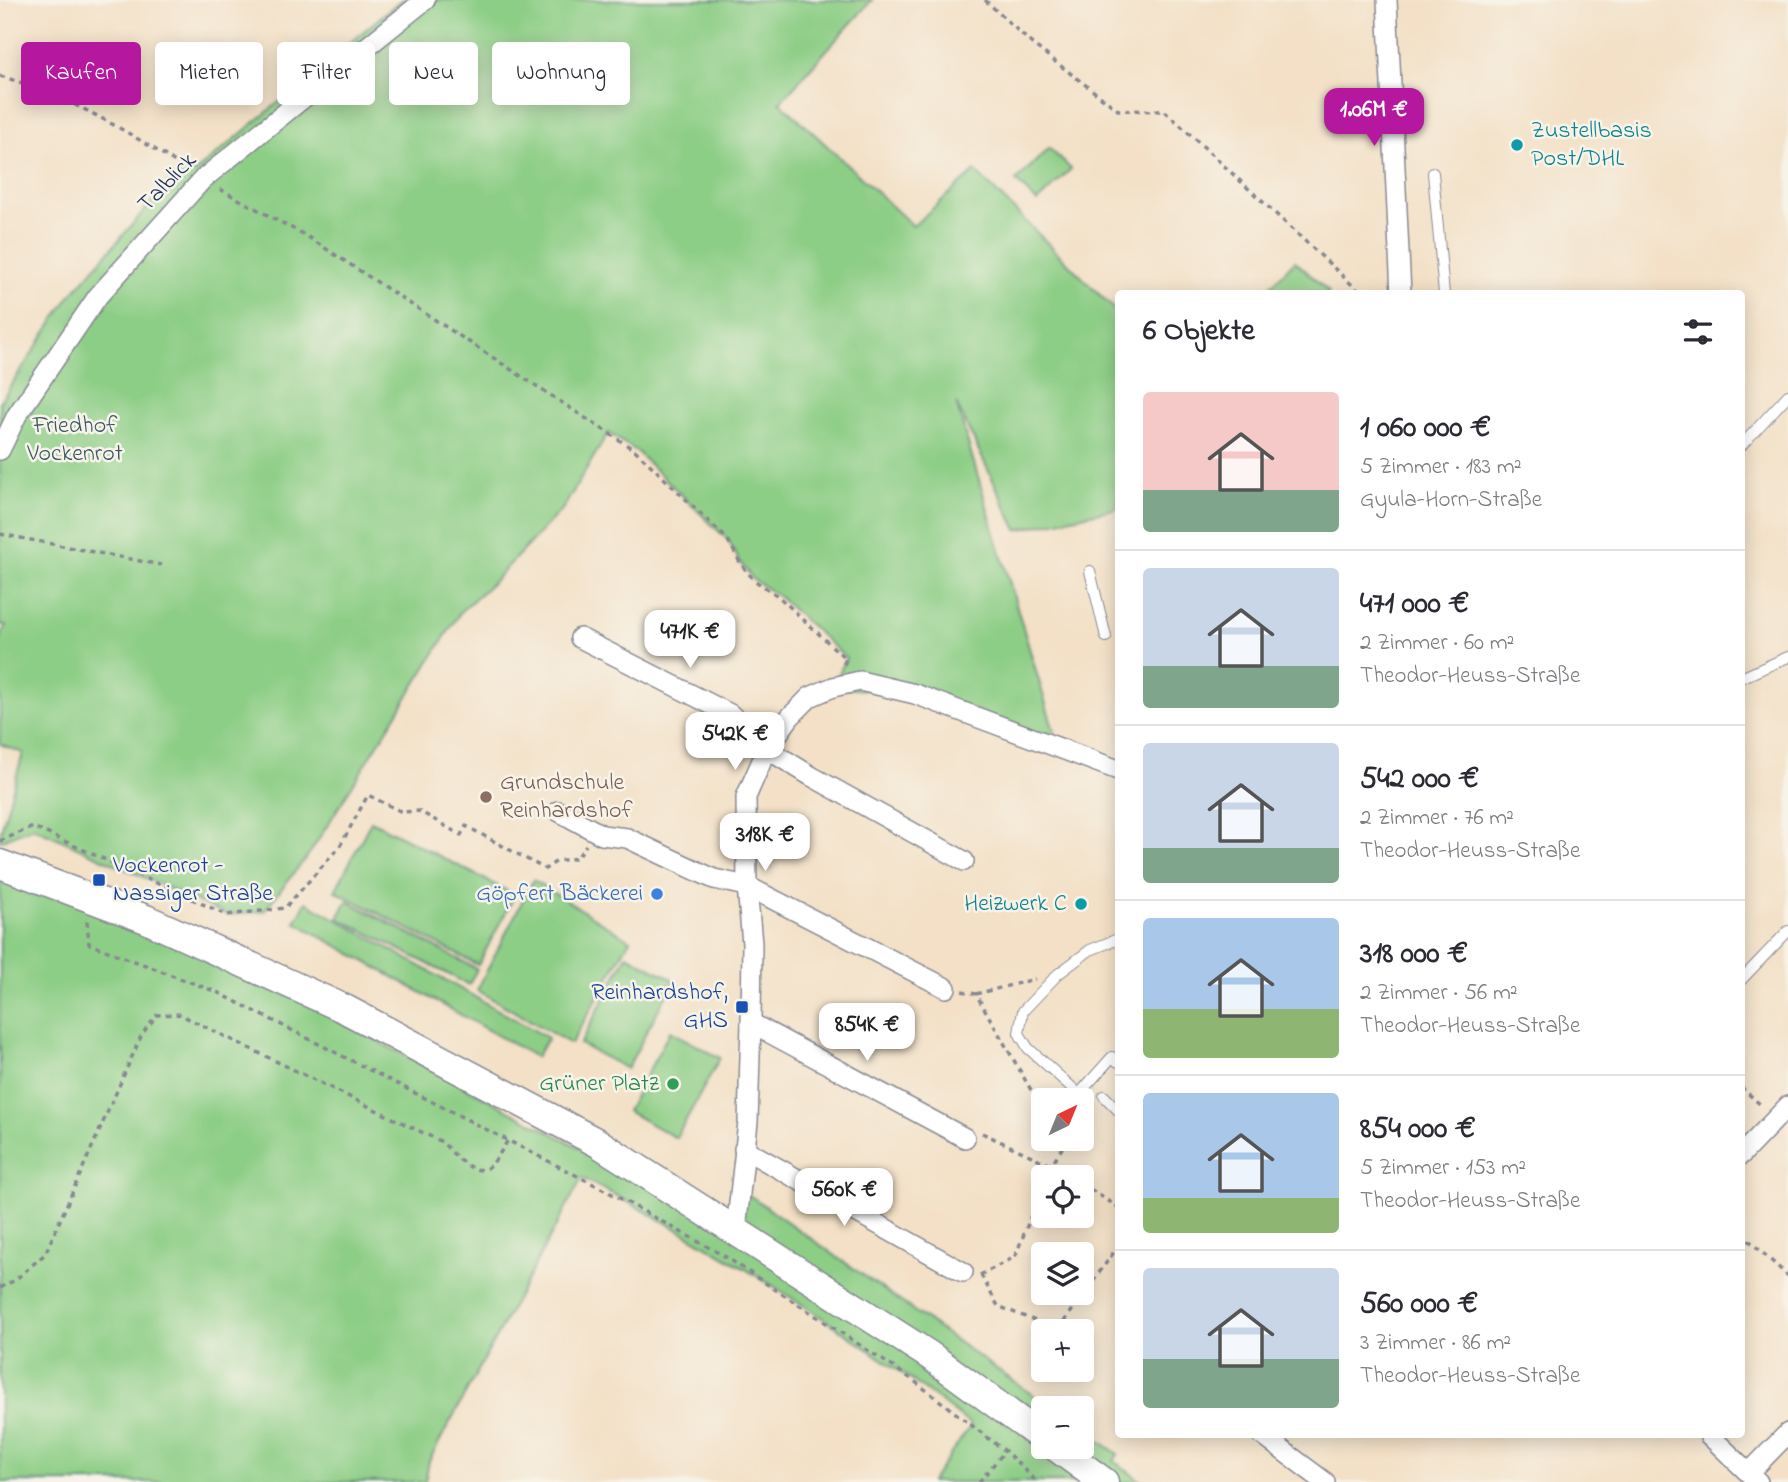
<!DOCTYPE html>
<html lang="de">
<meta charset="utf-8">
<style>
:root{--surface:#fff;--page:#f2f2f3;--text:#2b2b33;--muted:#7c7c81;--line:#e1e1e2;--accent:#b5179e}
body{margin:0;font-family:"Indie Flower",sans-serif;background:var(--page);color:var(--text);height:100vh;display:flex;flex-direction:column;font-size:26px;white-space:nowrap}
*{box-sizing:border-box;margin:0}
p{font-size:23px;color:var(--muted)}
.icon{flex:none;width:38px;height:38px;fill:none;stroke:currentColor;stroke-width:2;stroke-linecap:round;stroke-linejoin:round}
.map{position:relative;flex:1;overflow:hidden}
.side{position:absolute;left:1115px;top:290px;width:630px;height:1148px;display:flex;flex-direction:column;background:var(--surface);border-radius:7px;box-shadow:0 4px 18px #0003}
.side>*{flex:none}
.top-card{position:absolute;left:21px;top:42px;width:665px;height:63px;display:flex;gap:14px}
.needle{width:46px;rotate:43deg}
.fabs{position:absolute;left:1031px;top:1088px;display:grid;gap:14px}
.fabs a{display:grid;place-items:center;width:63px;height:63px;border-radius:7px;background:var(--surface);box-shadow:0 4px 18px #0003;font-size:35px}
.price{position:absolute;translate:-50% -60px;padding:0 16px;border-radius:14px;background:#fff;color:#222;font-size:23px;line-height:46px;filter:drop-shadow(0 2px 4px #0008)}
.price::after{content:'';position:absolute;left:50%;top:42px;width:21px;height:16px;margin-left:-10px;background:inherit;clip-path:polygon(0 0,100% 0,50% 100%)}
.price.selected{background:var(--accent);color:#fff}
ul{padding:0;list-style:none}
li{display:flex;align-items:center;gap:21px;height:175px;padding:0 28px}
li+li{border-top:2px solid var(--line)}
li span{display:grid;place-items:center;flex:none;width:196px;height:140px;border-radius:7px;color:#555}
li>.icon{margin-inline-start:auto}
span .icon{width:84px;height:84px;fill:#fffc;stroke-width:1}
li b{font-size:30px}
h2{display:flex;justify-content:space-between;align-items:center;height:84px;padding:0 28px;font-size:30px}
.tag{padding:0 24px;border-radius:7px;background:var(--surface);box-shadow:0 4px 18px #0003;font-size:24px;line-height:63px}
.tag.selected{background:var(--accent);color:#fff}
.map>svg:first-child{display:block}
.green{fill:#8dce86;stroke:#547e72;stroke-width:2}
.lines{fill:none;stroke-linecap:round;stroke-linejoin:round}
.lane-casing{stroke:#878892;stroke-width:12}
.street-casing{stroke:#878892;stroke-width:22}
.secondary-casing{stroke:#878892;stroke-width:31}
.path{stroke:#878892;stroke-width:3.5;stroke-dasharray:5 5;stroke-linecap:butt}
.lane{stroke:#fff;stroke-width:10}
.street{stroke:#fff;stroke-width:19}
.secondary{stroke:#fff;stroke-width:28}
.culture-dot{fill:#0f9aa8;stroke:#f7f3e8;stroke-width:2.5}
.education-dot{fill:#8d6e63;stroke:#f7f3e8;stroke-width:2.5}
.transit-dot{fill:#1a4fb4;stroke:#f7f3e8;stroke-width:2.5}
.shop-dot{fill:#3f7fe0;stroke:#f7f3e8;stroke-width:2.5}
.leisure-dot{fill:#2e9e5b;stroke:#f7f3e8;stroke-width:2.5}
.labels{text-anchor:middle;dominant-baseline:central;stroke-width:5;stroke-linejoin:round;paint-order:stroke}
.culture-label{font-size:24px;fill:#0d838f;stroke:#f7f3e8;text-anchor:start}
.street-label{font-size:24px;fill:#1b2f5e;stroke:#f7f3e8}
.park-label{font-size:24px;fill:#385768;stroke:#f7f3e8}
.education-label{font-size:24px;fill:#785e54;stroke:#f7f3e8;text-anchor:start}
.transit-label{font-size:24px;fill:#164399;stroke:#f7f3e8;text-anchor:start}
.shop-label{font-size:24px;fill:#366cbe;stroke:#f7f3e8;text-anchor:end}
.leisure-label{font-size:24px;fill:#27864d;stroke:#f7f3e8;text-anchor:end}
</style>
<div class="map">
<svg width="1788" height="1482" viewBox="0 0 1788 1482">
<rect width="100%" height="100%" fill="#f7f3e8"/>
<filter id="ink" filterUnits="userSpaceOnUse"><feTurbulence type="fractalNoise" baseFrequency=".0143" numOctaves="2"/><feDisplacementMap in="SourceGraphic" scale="14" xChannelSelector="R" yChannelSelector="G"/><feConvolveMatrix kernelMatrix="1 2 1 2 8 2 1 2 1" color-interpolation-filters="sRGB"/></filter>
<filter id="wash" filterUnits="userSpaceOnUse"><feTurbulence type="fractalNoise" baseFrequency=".00686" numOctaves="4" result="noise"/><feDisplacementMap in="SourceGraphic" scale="28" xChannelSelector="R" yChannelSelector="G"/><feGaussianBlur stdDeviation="1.57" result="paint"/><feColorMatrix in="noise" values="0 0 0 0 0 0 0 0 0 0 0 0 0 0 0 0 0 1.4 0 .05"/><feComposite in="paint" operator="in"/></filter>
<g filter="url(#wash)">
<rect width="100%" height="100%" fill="#f3e0c6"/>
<g class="green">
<polygon points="401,0 872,0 780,102 913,226 975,171 1118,313 1118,508 1017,530 956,403 1059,748 915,694 833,687 846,658 778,596 754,580 741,564 728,540 636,451 608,433 564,507 493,582 461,611 312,850 264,911 227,915 33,827 0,841 0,834 23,753 0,744 0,639 6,626 0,624 0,402 70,296 171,180 185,168 194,173"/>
<polygon points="1049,148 1071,169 1037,202 1016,181"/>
<polygon points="1295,261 1329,292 1328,294 1263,294"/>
<polygon points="371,821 515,895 478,965 335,891"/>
<path d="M0,864L146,919L736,1230L742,1190L1053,1409H1043V1447H1082V1429L1118,1454L1114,1461L1142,1482H931L971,1425C850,1331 719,1247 582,1178L429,1461L425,1482H0Z"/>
<polygon points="533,880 630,940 571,1044 477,990"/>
<polygon points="347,901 477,969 469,985 338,918"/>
<polygon points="306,902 548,1038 536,1057 295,922"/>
<polygon points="627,955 674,980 627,1069 580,1044"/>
<polygon points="670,1031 720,1058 676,1138 627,1111"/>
</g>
</g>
<g filter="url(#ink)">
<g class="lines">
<g class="lane-casing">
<g id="lane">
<polyline points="1433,173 1444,294"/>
<polyline points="1741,446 1788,395"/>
<polyline points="1090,571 1106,637"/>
<polyline points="1741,678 1788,657"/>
<polyline points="1118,939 1090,950 1058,974 1023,1011 1019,1033 1028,1048 1079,1094 1112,1057 1118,1062"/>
<polyline points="1741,980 1788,931"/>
<polyline points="1104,1096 1118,1110"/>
</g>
</g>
<g class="street-casing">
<g id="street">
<polyline points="1387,0 1401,294"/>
<polyline points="0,450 17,415 98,296 203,179 425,0"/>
<polyline points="580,638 730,714 767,749 811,776 964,861"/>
<polyline points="558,811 602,835 627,838 714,879 747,886 946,988"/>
<polyline points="751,1023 965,1138"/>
<polyline points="744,1149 963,1272"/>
<polyline points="1741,1155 1788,1106"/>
<polyline points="736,1230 748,1122 751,1023 752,944 747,886 746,797 767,749 790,717 810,697 833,687 860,681 915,694 1118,770"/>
<polyline points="1262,1435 1325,1482"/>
<polyline points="1709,1435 1758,1482"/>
<polyline points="1749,1473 1788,1433"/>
</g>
</g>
<g class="secondary-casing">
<g id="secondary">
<polyline points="0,864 146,919 345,1009 598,1143 929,1355 1043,1438"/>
<polyline points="1056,1447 1104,1482"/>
</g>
</g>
<g class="path">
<polyline points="985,0 1031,43 1118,110 1165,111 1362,294"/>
<path d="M0,76C69,96 127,131 186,169"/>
<polyline points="220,189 308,237 636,451 728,540 741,564 754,580 778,596 846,659 843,666"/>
<polyline points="0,534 161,565"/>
<polyline points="0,841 33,827 227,915 285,908 340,846 368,795 402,812 419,811 461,835 466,826 545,869 557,861 577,858 586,845"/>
<polyline points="87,921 89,944 217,992 605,1190 726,1257 913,1380 1005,1451 1037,1482"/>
<polyline points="962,991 976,994 1031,1090 1043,1105"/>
<polyline points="976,994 1035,979"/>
<polyline points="1741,1087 1763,1107"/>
<polyline points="1082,1120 1094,1106"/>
<polyline points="982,1133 1051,1165 1071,1178"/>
<polyline points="1046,1178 1051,1165 1068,1139"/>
<polyline points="1082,1184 1118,1207"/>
<polyline points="1741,1233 1788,1276"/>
<polyline points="980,1275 1015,1257 1043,1185"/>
<polyline points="981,1275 998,1306 1058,1330 1114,1252 1118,1255"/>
<path d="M0,1288L15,1280L45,1254L142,1034L157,1015L179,1014L442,1142C453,1153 476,1182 492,1164C498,1157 503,1148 508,1140"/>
<polyline points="979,1482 1005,1451"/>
</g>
<use href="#lane" class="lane"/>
<use href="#street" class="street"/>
<use href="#secondary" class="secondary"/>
</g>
</g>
<g class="culture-dot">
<circle cx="1517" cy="145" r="7"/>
<circle cx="1081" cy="904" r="7"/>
</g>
<circle class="education-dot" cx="486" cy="797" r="7"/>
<g class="transit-dot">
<rect x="92" y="873" width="14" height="14" rx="3.5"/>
<rect x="735" y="1000" width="14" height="14" rx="3.5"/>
</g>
<circle class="shop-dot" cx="657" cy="894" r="7"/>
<circle class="leisure-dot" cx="673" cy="1084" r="7"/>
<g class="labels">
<g class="culture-label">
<text x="1531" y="131">Zustellbasis<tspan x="1531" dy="28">Post/DHL</tspan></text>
<text x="1067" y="904" text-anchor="end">Heizwerk C</text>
</g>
<g class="street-label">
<text transform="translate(168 183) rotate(-46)">Talblick</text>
</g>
<g class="park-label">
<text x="75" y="426">Friedhof<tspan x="75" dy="28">Vockenrot</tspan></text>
</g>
<g class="education-label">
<text x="500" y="783">Grundschule<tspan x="500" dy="28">Reinhardshof</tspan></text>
</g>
<g class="transit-label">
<text x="113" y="866">Vockenrot -<tspan x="113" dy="28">Nassiger Straße</tspan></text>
<text x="728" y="993" text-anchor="end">Reinhardshof,<tspan x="728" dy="28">GHS</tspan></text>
</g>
<g class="shop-label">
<text x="643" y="894">Göpfert Bäckerei</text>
</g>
<g class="leisure-label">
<text x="659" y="1084">Grüner Platz</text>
</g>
</g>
</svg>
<div class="fabs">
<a><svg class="needle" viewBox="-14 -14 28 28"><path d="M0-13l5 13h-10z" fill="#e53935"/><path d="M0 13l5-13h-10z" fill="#7c7c81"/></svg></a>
<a><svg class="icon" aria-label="locate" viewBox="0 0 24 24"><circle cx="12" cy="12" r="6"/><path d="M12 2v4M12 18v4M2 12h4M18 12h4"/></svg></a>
<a><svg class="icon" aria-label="layers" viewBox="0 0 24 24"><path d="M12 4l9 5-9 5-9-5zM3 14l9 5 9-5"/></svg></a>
<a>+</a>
<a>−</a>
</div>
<b class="price selected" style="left:1374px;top:148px">1.06M €</b>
<b class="price" style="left:690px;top:670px">471K €</b>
<b class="price" style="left:735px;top:772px">542K €</b>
<b class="price" style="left:765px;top:873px">318K €</b>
<b class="price" style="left:867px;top:1063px">854K €</b>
<b class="price" style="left:844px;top:1228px">560K €</b>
<div class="top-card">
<a class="tag selected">Kaufen</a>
<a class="tag">Mieten</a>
<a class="tag">Filter</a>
<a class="tag">Neu</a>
<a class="tag">Wohnung</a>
</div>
<section class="side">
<h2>6 Objekte<svg class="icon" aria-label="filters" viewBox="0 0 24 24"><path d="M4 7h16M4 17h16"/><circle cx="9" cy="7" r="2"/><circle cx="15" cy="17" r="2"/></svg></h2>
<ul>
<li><span style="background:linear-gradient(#f6c9c9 70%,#7fa58c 0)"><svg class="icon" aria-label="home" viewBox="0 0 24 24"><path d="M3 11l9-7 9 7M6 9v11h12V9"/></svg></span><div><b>1 060 000 €</b><p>5 Zimmer · 183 m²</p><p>Gyula-Horn-Straße</p></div></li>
<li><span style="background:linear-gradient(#c9d6e8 70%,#7fa58c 0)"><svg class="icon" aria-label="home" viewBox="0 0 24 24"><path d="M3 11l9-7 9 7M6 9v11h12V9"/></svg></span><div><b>471 000 €</b><p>2 Zimmer · 60 m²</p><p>Theodor-Heuss-Straße</p></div></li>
<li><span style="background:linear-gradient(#c9d6e8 75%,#7fa58c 0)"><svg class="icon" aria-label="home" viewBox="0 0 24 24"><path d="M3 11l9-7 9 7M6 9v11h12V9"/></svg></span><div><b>542 000 €</b><p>2 Zimmer · 76 m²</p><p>Theodor-Heuss-Straße</p></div></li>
<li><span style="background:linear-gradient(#a9c7e8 65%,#8fb573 0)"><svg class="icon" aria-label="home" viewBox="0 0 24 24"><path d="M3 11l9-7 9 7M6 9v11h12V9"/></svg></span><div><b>318 000 €</b><p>2 Zimmer · 56 m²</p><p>Theodor-Heuss-Straße</p></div></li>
<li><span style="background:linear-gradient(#a9c7e8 75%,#8fb573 0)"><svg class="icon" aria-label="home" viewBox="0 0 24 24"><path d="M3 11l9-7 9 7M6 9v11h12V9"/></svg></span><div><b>854 000 €</b><p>5 Zimmer · 153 m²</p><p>Theodor-Heuss-Straße</p></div></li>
<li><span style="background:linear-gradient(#c9d6e8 65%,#7fa58c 0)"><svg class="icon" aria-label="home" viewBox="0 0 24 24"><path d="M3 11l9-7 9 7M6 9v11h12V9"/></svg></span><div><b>560 000 €</b><p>3 Zimmer · 86 m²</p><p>Theodor-Heuss-Straße</p></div></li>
</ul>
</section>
</div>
